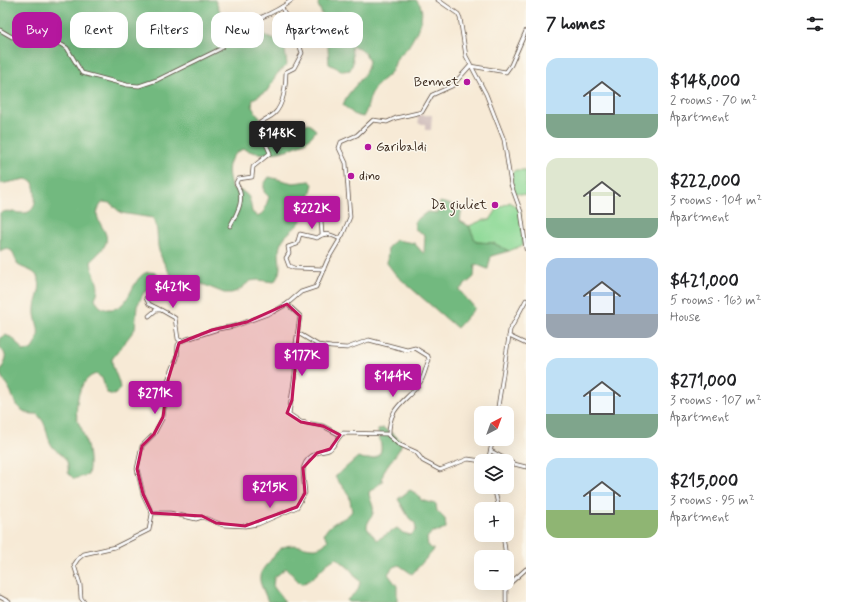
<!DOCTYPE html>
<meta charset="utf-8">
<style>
:root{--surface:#fff;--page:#f2f2f2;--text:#202124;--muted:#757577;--accent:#b5179e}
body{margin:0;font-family:Mynerve,sans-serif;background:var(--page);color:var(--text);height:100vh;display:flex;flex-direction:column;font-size:15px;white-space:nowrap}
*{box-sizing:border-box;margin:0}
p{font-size:13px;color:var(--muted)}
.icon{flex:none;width:22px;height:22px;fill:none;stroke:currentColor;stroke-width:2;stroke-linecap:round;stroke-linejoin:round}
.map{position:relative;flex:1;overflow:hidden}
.drawer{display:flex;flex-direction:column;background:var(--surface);width:320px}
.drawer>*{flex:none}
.top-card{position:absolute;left:12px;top:12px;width:380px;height:36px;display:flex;gap:8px}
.needle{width:26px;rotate:41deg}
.buttons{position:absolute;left:474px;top:406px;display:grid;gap:8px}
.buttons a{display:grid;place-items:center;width:40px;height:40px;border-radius:8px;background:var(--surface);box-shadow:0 4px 16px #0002;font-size:20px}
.price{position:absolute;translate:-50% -34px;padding:0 9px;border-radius:4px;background:var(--accent);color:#fff;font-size:13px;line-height:26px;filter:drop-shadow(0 1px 2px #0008)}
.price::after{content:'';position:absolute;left:50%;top:24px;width:12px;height:9px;margin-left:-6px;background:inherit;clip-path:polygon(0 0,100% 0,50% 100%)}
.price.active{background:#222;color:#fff}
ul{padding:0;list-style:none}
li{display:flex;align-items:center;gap:12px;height:100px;padding:0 20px}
li span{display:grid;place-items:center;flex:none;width:112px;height:80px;border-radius:12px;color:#555}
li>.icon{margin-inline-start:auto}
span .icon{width:48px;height:48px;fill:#fffc;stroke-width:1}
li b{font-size:17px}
h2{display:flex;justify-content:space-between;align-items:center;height:48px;padding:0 20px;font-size:17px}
.pill{padding:0 14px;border-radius:12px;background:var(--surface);box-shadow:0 4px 16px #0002;font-size:14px;line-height:36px}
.pill.active{background:var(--accent);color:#fff}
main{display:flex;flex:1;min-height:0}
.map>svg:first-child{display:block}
.industrial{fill:#d1c0bd}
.green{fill:#8dd996;stroke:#64825a}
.forest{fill:#72b97f;stroke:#56724e}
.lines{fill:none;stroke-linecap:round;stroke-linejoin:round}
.street-casing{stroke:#57473a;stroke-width:4.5}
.street{stroke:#fff;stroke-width:3}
.marked{fill:#c2185b;fill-opacity:0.2;stroke:#c2185b;stroke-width:3;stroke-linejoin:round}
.poi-dot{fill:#b5179e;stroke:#fbf7ec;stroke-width:1.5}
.labels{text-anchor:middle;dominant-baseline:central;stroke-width:3;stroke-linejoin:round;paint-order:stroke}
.poi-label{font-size:13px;fill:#3b2a1e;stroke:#fbf7ec;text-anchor:end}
</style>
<main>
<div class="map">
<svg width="526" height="602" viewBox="0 0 526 602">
<rect width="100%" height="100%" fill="#fbf7ec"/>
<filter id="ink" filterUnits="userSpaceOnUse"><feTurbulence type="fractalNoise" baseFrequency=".025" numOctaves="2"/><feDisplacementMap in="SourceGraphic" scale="8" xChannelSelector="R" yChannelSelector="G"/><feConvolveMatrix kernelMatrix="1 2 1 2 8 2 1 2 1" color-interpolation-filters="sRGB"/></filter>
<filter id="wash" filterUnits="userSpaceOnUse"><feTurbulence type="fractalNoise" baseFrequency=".012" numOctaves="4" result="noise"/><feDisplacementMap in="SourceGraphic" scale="16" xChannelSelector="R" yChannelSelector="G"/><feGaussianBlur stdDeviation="0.9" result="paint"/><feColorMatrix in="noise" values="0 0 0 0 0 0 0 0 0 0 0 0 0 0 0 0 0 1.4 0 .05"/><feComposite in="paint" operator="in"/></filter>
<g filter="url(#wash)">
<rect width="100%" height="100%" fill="#f7ead6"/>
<polygon class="industrial" points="417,115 432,115 431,130 425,130 425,124 419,124"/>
<g class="green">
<polygon points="516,170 526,170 526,195 515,193 511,173"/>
<polygon points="510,202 520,210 523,245 509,251 493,243 476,242 469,226 483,220 490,220 498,208"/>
</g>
<g class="forest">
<path d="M0,0H215L224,20L239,16L247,17L254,25L260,27C265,40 272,38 284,42L287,65L277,74L267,91L253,99L252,107C264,128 287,136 308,123L316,130C309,146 274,156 258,153C253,153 248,150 243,149C226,157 226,172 232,188C250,194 249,194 252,212L258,217L264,211L269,197L264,192V184L269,177L293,183L310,181L313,184C311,192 304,217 300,222C294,230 285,234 281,243C275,257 286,268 274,282L258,280L250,281L238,291L231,293H224L202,284H179C170,278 159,255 158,246C157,235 158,228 153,218L121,213L110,203L103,202C86,220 113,229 105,245C102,251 95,256 91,262C92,275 103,285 95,298C97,304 100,309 108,309C128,311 130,286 141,276C146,271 150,272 156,273L160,279L158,287L144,292L137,306L135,329L112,359C112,370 120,379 120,390L114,395L107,393L102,378L96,374C79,379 75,403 77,419C78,423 82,428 83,433C88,446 91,461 88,475L74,479L68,473C70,453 56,456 50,442C45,430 48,425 37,414C22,415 15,405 11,392C8,385 2,380 0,373L6,359L4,352L0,349V338L5,335L13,338L23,351L31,350C34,346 37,341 38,336C40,327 34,319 35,309C35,299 44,287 37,276C33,270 24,269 18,265L12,251L6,248L0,251V213C9,209 13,213 22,213C39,214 36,193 33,182L26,179L0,184Z"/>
<path d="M319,0H416C430,11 415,36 408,47C405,51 400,54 397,58C395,62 394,68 391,72C386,78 378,82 374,89C368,98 369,108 363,117L355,115L343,105C348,88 367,80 369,61C365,52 361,47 351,46L353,63L350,70L343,71L329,64L328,48L322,35L324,19L318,5Z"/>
<polygon points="440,202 462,207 460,221 469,226 476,242 493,243 509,251 491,256 488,269 475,264 474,277 459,290 475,308 457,328 396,275 387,263 388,247 396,240 414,243 424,254 425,235 415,229 415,221 427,212 438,213"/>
<path d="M383,428L396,436L402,443C397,459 382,464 382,482L369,492C369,500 375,506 373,513C371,520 367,521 367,528L377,540L397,528L403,533L411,535L416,530L415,523L409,518L398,499L410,490L417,494L421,500L436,504L437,511L445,519L446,528L439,531L432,532L427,538L428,546L434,550L412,574L399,565L392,568L388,574L397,586V602H348L347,600L358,590L360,582L350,569L337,558C322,563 317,580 301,584L286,568L274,578L273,586L285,602H268C261,582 253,578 270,561C273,557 276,552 280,549C298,537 315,559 328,540L324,534C333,518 343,523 352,511L349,495L335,477L358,457C367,461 383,460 381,445C380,439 378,437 378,430Z"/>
</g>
</g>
<g filter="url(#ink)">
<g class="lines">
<g class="street-casing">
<g id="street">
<polyline points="438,0 458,14 460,18 466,56 486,94 504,140 511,185 521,212 526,249"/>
<path d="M0,30L12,37L31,27L67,48L82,73L127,85L139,86L157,80L220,49L223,46L227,25C248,25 275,13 292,0"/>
<path d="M257,127C261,119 269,119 274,114C284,105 286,84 286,72L294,68L302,53L297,38L292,35L282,7"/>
<polyline points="313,218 321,220 322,234"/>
<path d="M230,226C238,212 246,198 236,183L238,179L252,177L253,167L270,153L266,144L260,140L262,137L257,127L252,128"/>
<path d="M324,269L294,268L289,266L286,258L289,253L288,247L297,244L300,234L317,238C326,231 331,235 340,239"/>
<polyline points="146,298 149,304 159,309"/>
<polyline points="287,304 300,316 296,343 295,374 289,414 301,422 323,426 340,435"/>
<polyline points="149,316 156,310 161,310 175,318 178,339 181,341"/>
<path d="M298,333L318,345L331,347L347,348L369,340L407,350L415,348L428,356L429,360C426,366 425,374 421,381C409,401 388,404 389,436"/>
<polyline points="509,336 526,344"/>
<polyline points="145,390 150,391 167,389"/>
<polyline points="497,413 510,330 526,300"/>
<polyline points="491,451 514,464 526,467"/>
<polyline points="488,461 493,439"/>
<polyline points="494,487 499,509"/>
<polyline points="152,513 143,494 137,469 142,446 154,434 163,417 168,380 177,358 178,345 181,341 218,329 235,326 273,312 287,304 301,292 316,287 327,261 343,234 350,217 346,163 339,148 341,142 357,135 373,120 387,122 396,118 422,112 432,95 452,86 470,66 506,72 511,65 526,31"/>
<polyline points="503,535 506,557"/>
<polyline points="506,587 526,569"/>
<polyline points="0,597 9,602"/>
<path d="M84,602L81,598L80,584L74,565L78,559L84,554L115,547L149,530L152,514L154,513H170L196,519L202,517L223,525L245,526L258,524L297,507L305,493C304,477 297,462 317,453C320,451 325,452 329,450C335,446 337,438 343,433L387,434L398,444L416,452L423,461L440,470L468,459L482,461"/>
<polyline points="506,602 506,583"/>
</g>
</g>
<use href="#street" class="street"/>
</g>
</g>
<path class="marked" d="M287,304L300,316L292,400L287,413L301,422L323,426L340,435L330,449L317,453L303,468L305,493L297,507L245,526L216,523L202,516L152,513L143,494L137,469L142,446L154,434L163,417L168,380L179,343L212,330L247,322Z"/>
<g class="poi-dot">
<circle cx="467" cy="82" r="4"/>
<circle cx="368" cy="147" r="4"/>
<circle cx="351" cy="176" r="4"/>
<circle cx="495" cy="205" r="4"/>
</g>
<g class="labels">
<g class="poi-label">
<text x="459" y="82">Bennet</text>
<text x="376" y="147" text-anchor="start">Garibaldi</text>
<text x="359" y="176" text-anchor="start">dino</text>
<text x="487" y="205">Da giuliet</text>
</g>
</g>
</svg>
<div class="buttons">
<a><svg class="needle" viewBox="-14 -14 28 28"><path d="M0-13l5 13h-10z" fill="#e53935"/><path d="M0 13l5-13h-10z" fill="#757577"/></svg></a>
<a><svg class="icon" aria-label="layers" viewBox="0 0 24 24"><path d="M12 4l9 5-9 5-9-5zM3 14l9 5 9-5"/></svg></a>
<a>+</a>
<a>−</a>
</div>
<b class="price active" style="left:277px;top:155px">$148K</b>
<b class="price" style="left:312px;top:230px">$222K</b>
<b class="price" style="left:173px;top:309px">$421K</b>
<b class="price" style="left:302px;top:377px">$177K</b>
<b class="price" style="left:393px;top:398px">$144K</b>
<b class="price" style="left:155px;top:415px">$271K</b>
<b class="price" style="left:270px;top:509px">$215K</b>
<div class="top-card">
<a class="pill active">Buy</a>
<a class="pill">Rent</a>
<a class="pill">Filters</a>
<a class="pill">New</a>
<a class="pill">Apartment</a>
</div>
</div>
<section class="drawer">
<h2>7 homes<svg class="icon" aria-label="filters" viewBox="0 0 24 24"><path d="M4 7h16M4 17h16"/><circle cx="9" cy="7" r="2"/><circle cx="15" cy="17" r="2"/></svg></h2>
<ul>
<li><span style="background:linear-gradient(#bfe0f5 70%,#7fa58c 0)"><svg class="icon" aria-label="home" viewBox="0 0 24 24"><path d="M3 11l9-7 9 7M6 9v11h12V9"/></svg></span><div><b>$148,000</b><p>2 rooms · 70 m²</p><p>Apartment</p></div></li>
<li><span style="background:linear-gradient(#dfe7d0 75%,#7fa58c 0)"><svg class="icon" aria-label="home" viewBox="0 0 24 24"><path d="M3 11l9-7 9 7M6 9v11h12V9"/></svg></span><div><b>$222,000</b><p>3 rooms · 104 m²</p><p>Apartment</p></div></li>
<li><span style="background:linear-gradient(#a9c7e8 70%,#9aa5b1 0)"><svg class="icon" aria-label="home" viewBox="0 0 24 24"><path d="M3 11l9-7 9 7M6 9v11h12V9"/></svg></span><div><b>$421,000</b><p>5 rooms · 163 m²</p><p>House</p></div></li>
<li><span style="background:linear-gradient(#bfe0f5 70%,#7fa58c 0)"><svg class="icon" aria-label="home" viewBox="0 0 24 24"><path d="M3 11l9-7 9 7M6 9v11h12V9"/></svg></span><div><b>$271,000</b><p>3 rooms · 107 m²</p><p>Apartment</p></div></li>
<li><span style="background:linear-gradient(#bfe0f5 65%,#8fb573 0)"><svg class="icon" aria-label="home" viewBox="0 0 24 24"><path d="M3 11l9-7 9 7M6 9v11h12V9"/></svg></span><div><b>$215,000</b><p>3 rooms · 95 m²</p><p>Apartment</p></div></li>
</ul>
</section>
</main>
